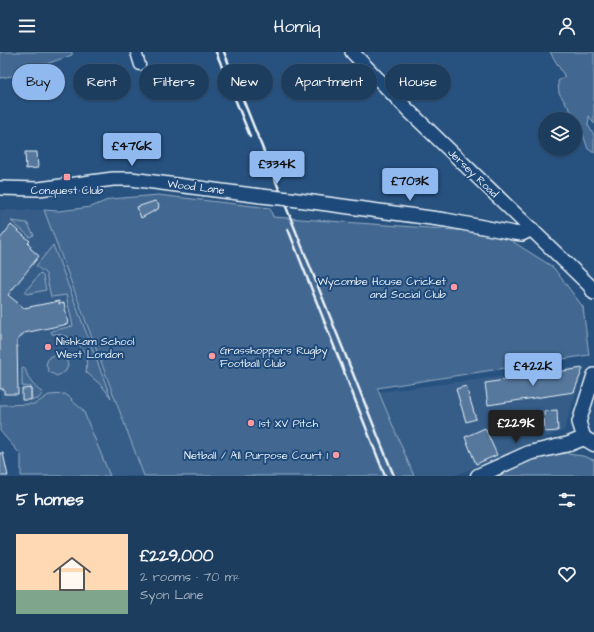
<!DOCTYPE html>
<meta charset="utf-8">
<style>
:root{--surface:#1d3d5f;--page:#2a4868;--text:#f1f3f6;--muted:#a0aebd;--line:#3b5674;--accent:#90b9f0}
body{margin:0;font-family:"Architects Daughter",sans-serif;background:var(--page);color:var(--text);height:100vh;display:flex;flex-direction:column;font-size:15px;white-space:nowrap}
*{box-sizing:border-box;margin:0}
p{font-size:13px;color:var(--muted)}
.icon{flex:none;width:22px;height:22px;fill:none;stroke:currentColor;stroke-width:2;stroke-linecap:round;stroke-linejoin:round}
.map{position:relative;height:424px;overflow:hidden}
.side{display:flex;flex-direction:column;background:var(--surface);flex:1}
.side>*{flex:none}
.banner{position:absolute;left:12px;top:12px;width:570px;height:36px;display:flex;gap:8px}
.fabs{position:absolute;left:538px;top:60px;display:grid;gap:8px}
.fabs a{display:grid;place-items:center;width:44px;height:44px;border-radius:50%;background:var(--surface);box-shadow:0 1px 3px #0004,0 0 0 1px var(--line);font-size:20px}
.price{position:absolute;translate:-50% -34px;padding:0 9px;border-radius:4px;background:var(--accent);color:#111;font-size:13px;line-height:26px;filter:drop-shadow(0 1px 2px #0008)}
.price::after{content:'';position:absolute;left:50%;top:24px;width:12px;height:9px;margin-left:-6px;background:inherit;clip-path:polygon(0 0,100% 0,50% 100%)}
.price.active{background:#222;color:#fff}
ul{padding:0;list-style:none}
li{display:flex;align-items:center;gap:12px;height:100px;padding:0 16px}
li span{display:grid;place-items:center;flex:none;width:112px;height:80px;border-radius:0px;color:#555}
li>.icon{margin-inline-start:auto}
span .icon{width:48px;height:48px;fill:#fffc;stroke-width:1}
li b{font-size:17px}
h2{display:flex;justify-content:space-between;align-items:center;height:48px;padding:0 16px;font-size:17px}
.chip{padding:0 14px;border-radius:18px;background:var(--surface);box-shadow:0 1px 3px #0004,0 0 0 1px var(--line);font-size:14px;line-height:36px}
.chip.active{background:var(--accent);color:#111}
header{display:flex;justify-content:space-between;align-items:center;height:52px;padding:0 16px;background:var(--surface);font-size:18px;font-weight:600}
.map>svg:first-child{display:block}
.built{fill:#355d88}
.green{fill:#436891;stroke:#96acc4}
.building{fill:#57789d;stroke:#e8f1f8}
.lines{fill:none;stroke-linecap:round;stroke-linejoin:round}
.minor-casing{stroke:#e8f1f8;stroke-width:13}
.tertiary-casing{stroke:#e8f1f8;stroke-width:16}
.secondary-casing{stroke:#e8f1f8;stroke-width:17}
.minor{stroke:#1f4a7a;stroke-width:10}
.tertiary{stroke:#1f4a7a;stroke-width:13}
.secondary{stroke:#1f4a7a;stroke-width:14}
.rail{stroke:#e8f1f8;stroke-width:2.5}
.tertiary-bridge-casing{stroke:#e8f1f8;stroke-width:16;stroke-linecap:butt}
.tertiary-bridge{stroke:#1f4a7a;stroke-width:13}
.poi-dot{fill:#ff9aa2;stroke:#1f4a7a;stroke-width:1.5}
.labels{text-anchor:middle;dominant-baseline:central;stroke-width:4;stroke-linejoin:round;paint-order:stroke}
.street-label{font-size:11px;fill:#e8f1f8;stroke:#1f4a7a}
.poi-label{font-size:11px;fill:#e8f1f8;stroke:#1f4a7a;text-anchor:start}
</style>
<header><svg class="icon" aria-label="menu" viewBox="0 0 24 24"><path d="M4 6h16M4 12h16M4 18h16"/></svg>Homiq<svg class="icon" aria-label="person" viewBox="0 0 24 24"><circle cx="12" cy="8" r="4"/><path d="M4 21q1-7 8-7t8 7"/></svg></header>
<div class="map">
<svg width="594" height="424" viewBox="0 0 594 424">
<rect width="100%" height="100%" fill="#27517f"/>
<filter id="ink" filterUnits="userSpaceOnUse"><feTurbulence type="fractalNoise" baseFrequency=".025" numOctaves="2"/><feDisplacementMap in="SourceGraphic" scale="8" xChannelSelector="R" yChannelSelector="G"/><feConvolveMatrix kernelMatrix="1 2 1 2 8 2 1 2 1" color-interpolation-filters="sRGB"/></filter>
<g filter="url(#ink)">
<g class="built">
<polygon points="0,158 44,158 144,424 27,424 23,402 0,365"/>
<polygon points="585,314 564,378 454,424 414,424 378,340"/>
</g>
<g class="green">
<polygon points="0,0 72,0 72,3 12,24 0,26"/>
<polygon points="550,0 594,0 594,72 589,64 588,73 594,83 594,101 588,97 579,71 559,41 558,29 565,25"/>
<polygon points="158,143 270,156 273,165 499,181 553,215 583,255 589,303 377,336 414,424 144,424 44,158 59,159 91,155 110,147"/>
<polygon points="11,169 27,171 34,183 30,185"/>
<path d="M53,193L111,346L102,334L86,320C90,297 74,282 52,282L51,279L73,274L66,243L51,245L46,222L36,214Z"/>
<polygon points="40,221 43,224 46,238 27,242 25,240"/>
<polygon points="58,301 66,306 68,313 66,319 57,324 49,320 46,312 49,305"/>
<path d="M22,316H25C28,328 34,335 43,341L38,347L32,348L31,335L22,334Z"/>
<polygon points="65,342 72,347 71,348 83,358 110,424 21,424 21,403 0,379 0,353 35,352 49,343"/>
<polygon points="567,399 568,402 583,404 594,408 594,424 490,424 523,408"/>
</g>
<g class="building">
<polygon points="25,100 37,100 38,116 26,117"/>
<polygon points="155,149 159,153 158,157 141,166 137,155"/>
<polygon points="11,173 30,189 28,191 31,194 30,196 39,204 8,243 24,256 59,249 59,252 64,251 68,272 24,281 17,289 18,342 4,342 4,337 0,337 0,187"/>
<polygon points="583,316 574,340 488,353 485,331"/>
<polygon points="466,334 476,367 466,370 456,337"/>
<polygon points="31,336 31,348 22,348 22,337"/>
<polygon points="557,358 558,379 545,380 544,359"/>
<polygon points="485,376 497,403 476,412 465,385"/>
<polygon points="0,401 3,401 8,424 0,424"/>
</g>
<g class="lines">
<g class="minor-casing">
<polyline id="minor" points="136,0 140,13"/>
</g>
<g class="tertiary-casing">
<g id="tertiary">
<polyline points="352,0 408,58 589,233 594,241"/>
<polyline points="0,136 39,137 113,127 131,127 261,144"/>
<polyline points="290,147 446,168 514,181 522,182 532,177"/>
<polyline points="584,386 579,370 594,323"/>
</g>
</g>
<g class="secondary-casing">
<polyline id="secondary" points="478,424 529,401 569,392 584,386 594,392"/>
</g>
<use href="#minor" class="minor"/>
<use href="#tertiary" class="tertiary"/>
<use href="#secondary" class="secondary"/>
<g class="rail">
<polyline points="216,0 250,84"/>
<polyline points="224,0 394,424"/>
<polyline points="288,177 385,424"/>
</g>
<g class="tertiary-bridge-casing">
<polyline id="tertiary-bridge" points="261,144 290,147"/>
</g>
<use href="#tertiary-bridge" class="tertiary-bridge"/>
</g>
</g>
<g class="poi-dot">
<rect x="63" y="121" width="8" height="8" rx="2"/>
<circle cx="454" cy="235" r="4"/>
<circle cx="48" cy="295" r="4"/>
<circle cx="212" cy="304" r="4"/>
<circle cx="251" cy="371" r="4"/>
<circle cx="336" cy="403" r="4"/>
</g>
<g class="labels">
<g class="street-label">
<text transform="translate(473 121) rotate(44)">Jersey Road</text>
<text transform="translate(196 135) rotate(7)">Wood Lane</text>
</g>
<g class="poi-label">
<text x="67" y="138" text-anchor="middle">Conquest Club</text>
<text x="446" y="229" text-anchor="end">Wycombe House Cricket<tspan x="446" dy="13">and Social Club</tspan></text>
<text x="56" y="289">Nishkam School<tspan x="56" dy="13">West London</tspan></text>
<text x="220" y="298">Grasshoppers Rugby<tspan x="220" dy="13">Football Club</tspan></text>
<text x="259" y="371">1st XV Pitch</text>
<text x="328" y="403" text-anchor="end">Netball / All Purpose Court 1</text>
</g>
</g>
</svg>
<div class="fabs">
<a><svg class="icon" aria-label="layers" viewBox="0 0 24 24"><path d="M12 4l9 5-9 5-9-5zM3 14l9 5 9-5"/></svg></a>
</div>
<b class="price" style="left:132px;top:115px">£476K</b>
<b class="price" style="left:277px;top:133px">£334K</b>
<b class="price" style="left:410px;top:150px">£703K</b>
<b class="price" style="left:533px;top:335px">£422K</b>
<b class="price active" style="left:516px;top:392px">£229K</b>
<div class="banner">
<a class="chip active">Buy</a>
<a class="chip">Rent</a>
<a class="chip">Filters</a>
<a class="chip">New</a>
<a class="chip">Apartment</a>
<a class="chip">House</a>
</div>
</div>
<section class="side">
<h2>5 homes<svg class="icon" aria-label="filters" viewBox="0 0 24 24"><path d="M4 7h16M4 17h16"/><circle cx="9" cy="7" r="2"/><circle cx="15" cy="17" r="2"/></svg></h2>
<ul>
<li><span style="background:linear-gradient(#ffd9b3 70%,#7fa58c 0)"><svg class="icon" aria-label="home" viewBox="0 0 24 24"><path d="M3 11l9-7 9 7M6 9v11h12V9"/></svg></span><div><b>£229,000</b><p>2 rooms · 70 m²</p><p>Syon Lane</p></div><svg class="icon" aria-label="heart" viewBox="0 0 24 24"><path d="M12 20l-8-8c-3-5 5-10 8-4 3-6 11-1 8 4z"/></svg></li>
</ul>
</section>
